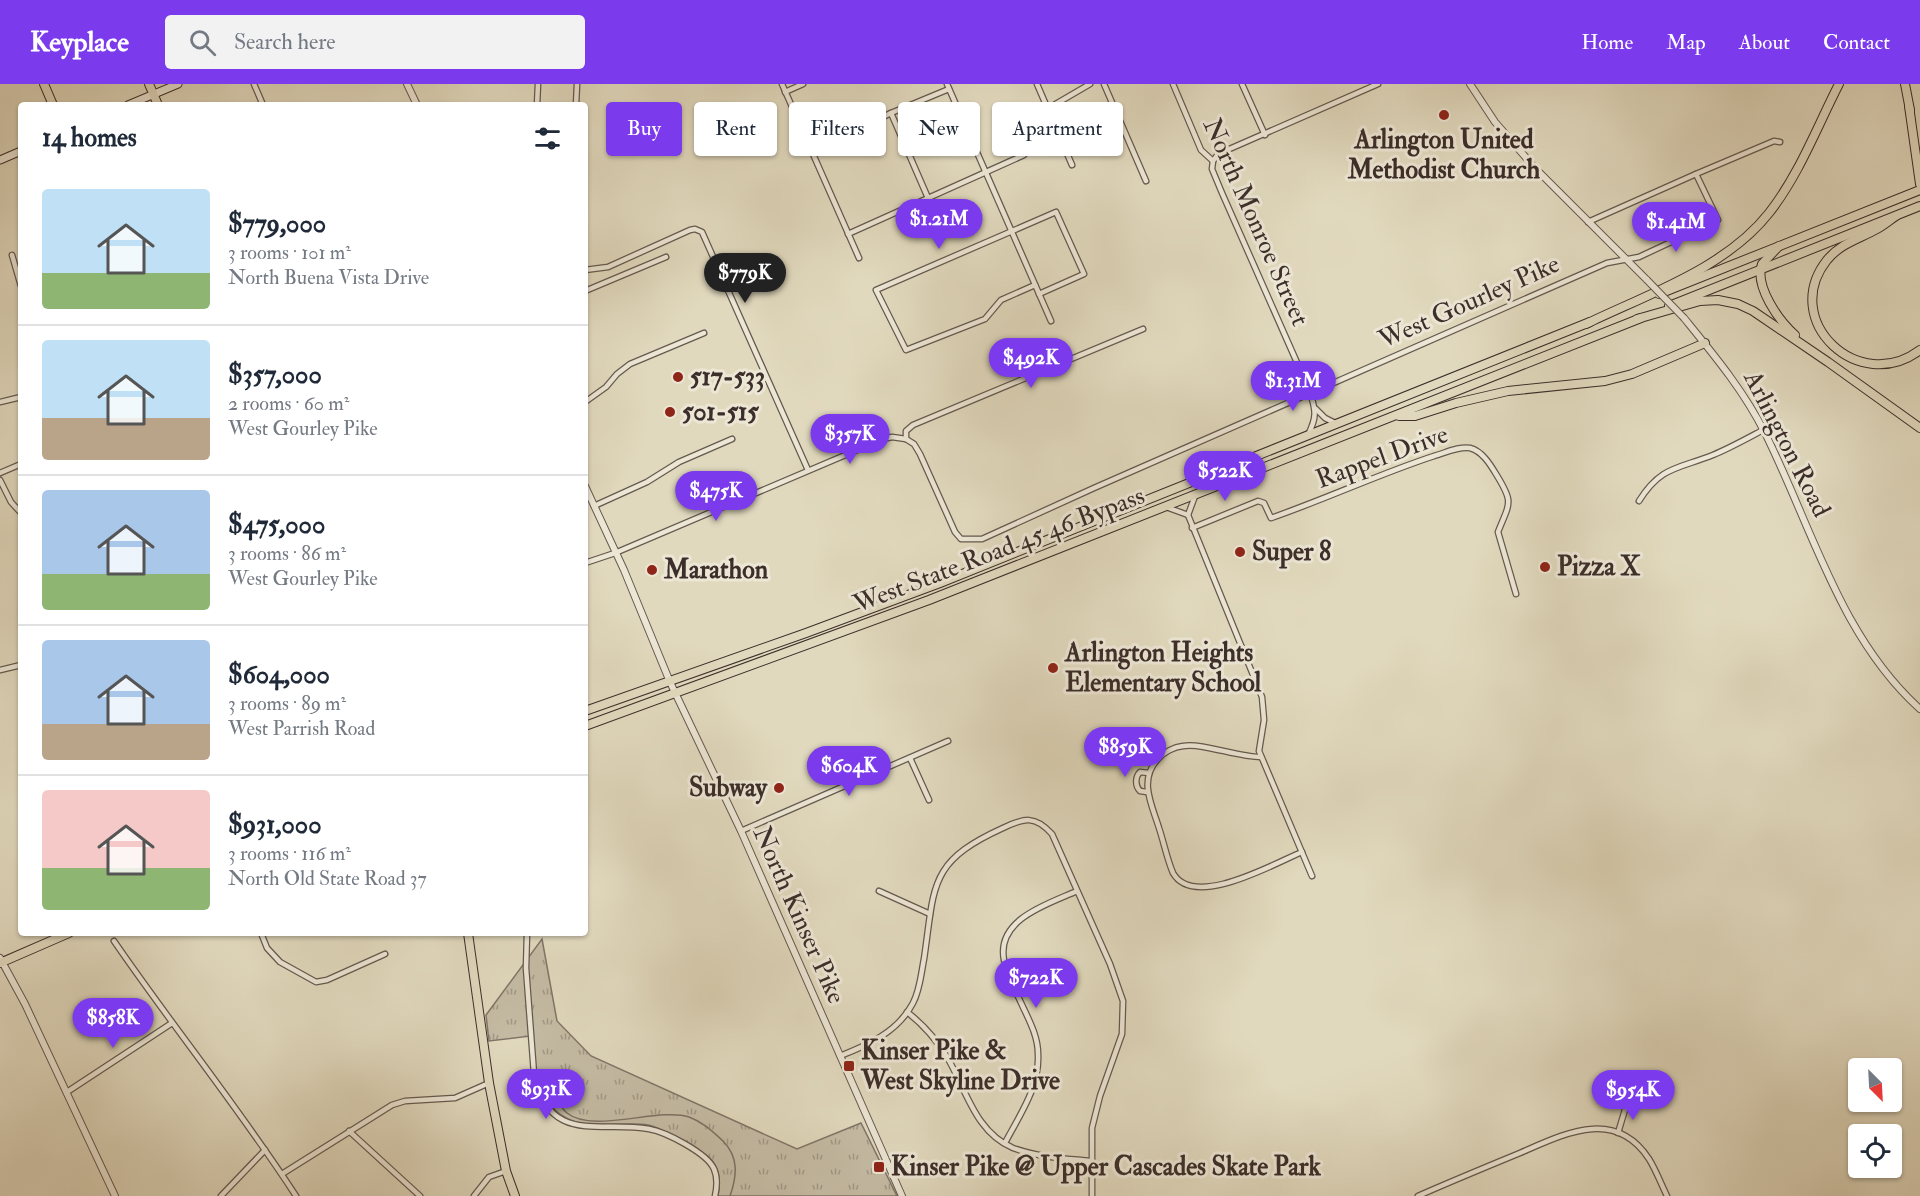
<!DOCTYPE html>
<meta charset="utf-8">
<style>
:root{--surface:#fff;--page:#f2f2f3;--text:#1f2937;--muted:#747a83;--line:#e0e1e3;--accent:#7c3aed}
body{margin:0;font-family:"IM FELL Double Pica",serif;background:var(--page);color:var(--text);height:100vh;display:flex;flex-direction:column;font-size:22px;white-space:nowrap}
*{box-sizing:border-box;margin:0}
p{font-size:20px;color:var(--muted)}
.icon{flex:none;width:33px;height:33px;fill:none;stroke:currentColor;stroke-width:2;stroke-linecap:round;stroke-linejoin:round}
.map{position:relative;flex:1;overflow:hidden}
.panel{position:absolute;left:18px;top:18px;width:570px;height:834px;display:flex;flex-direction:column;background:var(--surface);border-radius:6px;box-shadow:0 2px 4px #0004}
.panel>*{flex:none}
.top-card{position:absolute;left:606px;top:18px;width:570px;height:54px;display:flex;gap:12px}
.needle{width:39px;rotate:156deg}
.controls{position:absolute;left:1848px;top:974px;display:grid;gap:12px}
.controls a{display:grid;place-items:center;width:54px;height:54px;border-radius:6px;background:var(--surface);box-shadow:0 2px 4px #0004;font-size:30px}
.price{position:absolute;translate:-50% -51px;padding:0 14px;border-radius:21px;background:var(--accent);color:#fff;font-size:20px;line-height:39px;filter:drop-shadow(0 2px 3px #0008)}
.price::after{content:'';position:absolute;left:50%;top:36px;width:18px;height:14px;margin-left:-9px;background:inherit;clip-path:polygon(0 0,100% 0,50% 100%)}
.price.current{background:#222;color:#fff}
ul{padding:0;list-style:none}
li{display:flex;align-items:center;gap:18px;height:150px;padding:0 24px}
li+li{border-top:2px solid var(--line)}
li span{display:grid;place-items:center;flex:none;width:168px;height:120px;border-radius:6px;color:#555}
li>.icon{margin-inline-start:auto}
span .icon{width:72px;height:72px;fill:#fffc;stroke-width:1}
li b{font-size:26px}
h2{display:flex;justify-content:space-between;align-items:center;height:72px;padding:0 24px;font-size:26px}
.chip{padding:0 21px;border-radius:6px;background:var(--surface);box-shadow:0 2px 4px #0004;font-size:21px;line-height:54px}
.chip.current{background:var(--accent);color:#fff}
header{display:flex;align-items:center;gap:36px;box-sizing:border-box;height:84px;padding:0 30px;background:var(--accent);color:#fff}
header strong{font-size:28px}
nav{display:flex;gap:33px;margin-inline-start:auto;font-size:21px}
.search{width:420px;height:54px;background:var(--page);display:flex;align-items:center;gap:15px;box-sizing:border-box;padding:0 21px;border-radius:6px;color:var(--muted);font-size:22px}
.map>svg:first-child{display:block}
.grass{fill:url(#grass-tufts);stroke:#807568;stroke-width:1.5}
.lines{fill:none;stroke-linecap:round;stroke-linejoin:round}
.stream{stroke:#7d7265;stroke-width:1.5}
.minor-casing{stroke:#65594f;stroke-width:7}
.tertiary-casing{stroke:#65594f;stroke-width:8}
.secondary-casing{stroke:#3c2e2a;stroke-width:9}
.primary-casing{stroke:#3c2e2a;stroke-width:10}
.trunk-casing{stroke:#3c2e2a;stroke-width:10}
.motorway-casing{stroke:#3c2e2a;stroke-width:10}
.minor{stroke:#ece6d5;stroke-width:4.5}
.tertiary{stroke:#ece6d5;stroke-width:6}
.secondary{stroke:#ece6d5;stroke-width:7}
.primary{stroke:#e1d9be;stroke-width:8}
.trunk{stroke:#e1d9be;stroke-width:8}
.motorway{stroke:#e1d9be;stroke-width:8}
.tertiary-bridge-casing{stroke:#65594f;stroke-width:8;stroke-linecap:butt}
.tertiary-bridge{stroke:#ece6d5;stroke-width:6}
.poi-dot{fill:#8f2418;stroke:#ece6d5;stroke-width:2}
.labels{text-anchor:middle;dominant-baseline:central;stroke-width:6;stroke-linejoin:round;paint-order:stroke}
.poi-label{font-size:26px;font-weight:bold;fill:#3c2e2a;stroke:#ece6d5;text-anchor:start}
.street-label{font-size:26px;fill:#3c2e2a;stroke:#ece6d5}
</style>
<header>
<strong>Keyplace</strong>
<div class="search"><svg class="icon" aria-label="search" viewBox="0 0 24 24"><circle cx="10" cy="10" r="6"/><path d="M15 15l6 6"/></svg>Search here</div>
<nav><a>Home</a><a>Map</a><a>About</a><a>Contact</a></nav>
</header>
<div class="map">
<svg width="1920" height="1112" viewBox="0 0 1920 1112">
<defs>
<pattern id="grass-tufts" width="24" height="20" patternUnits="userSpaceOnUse" patternTransform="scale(1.5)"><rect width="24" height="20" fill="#c5bca5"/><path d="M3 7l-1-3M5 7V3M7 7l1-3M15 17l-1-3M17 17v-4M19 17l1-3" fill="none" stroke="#a19987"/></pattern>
</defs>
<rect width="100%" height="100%" fill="#e1d9be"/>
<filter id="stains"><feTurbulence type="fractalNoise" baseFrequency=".00333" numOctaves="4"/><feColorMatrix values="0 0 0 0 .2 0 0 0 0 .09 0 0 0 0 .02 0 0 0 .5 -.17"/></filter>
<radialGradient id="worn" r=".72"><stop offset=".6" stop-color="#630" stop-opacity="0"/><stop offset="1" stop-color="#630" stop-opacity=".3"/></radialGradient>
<path class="grass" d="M542,855L557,937L591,972L797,1065L861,1039L897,1112H718C725,1076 705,1069 678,1055C669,1050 659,1043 648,1041C617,1036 580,1050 555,1026C535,1007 535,977 530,952L489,957L486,931Z"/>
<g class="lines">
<path class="stream" d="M548,987C552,999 556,1020 567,1029C593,1050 659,1023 689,1033C703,1038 713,1048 723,1057C739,1073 737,1092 730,1112"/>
<g class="minor-casing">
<g id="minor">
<polyline points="254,0 263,21"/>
<polyline points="782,0 859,174"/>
<polyline points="947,0 1051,237"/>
<polyline points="1037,0 1072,81"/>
<polyline points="1104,0 1146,97"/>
<path d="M1173,0L1201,66L1213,77L1212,85L1222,109L1310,308C1316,327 1317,333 1308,351"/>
<polyline points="1242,0 1265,51"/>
<polyline points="785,8 803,0"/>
<polyline points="537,21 538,0"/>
<polyline points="576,21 577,0"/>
<polyline points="891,29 928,114"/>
<polyline points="812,68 891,29 949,5"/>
<polyline points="1213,77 1218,70 1378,0"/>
<polyline points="1696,90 1774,57 1780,58"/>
<polyline points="848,150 1024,71 1049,27 1054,21 1090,0"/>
<polyline points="12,171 21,202"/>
<polyline points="585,186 608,183 690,146 695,145 702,148 808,386"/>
<polyline points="1035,201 1001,216 985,235 906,266 876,206 1056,128 1084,190 1039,210"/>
<polyline points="585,207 666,173"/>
<polyline points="0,318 21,313"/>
<polyline points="585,318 606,303 617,290 630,280 704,249"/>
<polyline points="1316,325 1325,334 1335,339"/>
<polyline points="906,355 906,347 913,341 1143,245"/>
<polyline points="0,389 21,380"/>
<polyline points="0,396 11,418 21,429"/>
<polyline points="1195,412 1188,431 1262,613 1264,636 1259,667 1312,792"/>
<path d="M1639,417C1661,382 1678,385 1713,371C1730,364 1746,355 1763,346"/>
<polyline points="594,422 647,398 679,378 732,355"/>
<polyline points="1166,423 1188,431"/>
<path d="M1192,444L1258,417L1264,419L1271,434C1326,415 1379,390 1434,372C1445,369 1459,362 1470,364C1482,367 1490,380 1496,390C1514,419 1510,418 1498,448L1516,510"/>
<polyline points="585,479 615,469 883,355 892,353 906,355 914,360 920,370 955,448 961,455 982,455 1094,404 1607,179 1639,173 1718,136 1696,90 1588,138"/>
<polyline points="0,586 21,581"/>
<path d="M1261,673C1236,673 1205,659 1183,662C1174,663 1164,668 1158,675C1138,696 1152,721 1159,744C1164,759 1167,775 1173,789C1194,826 1275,779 1302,768"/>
<polyline points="910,674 929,716"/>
<path d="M1147,708L1140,707C1135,702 1135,693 1140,688L1149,689"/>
<polyline points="741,747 948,657"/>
<polyline points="879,807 930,830"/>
<polyline points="261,849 267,864 280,878 316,898 327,896 385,870"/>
<path d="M527,849L526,884L534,990C549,1062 600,1036 649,1045C666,1048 707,1069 714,1085C718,1094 717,1103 715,1112"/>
<path d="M114,857C173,943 239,1024 296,1112"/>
<path d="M907,928C924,941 936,955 947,973C966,1005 975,1048 1013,1064C1038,1073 1065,1075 1091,1077"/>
<path d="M840,972C868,961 898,948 913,919C920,906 921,890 924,875C935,801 928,778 1003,744C1024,734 1035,731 1052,750L1110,880L1123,917L1122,950L1100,1012L1092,1044V1112"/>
<polyline points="67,1008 172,939"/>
<polyline points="349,1047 420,1112"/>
<polyline points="1618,1049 1627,1019"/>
<path d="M1005,1059C1019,1032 1040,1003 1038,970C1038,953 1030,938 1023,923C1016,908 1008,892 1004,876C996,835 1048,820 1077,807"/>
<polyline points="282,1090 392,1021 405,1017 455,1014 489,999"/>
<polyline points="221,1112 265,1066"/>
<polyline points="474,1112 489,1093 506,1087"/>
<path d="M1418,1112C1452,1097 1486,1083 1520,1069C1564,1050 1615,1023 1649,1075C1656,1086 1661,1100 1667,1112"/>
</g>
</g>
<g class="tertiary-casing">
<g id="tertiary">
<polyline points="407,0 417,21"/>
<polyline points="1470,0 1495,38 1535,84 1647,196"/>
<path d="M1684,234C1714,271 1744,307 1765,349C1812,443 1840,553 1920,625"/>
<polyline points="585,402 624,486 670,598 741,747 902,1112"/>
<polyline points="0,874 25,920 115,1112"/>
</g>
</g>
<g class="secondary-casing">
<g id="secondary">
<polyline points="128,21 178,0"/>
<polyline points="0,76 21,67"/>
</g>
</g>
<g class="primary-casing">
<g id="primary">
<polyline points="44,0 53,21"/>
<polyline points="149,0 158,21"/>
<polyline points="468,849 489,999 506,1087 515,1112"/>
</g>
</g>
<g class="trunk-casing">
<g id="trunk">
<polyline points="1659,210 1920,106"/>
<polyline points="1669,222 1920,122"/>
<polyline points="1399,332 1415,332 1456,319 1508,307 1605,297 1632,290 1705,259"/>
<polyline points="585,627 806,549 940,499 1590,238"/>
<polyline points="585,642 929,516 1641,234"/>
<polyline points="0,879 69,849"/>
</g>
</g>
<g class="motorway-casing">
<g id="motorway">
<polyline points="1905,0 1910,26"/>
<polyline points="1909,22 1920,100"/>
<path d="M1896,132C1890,136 1884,141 1877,145C1859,155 1841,159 1827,176C1779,237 1859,312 1920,266"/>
<path d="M1779,162L1762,180C1754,202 1779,237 1795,251"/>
<polyline points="1637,235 1700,217 1718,216 1738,220 1753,227 1828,278 1920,344"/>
<path d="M1586,240C1648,210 1726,184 1769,129C1799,91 1817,43 1839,0"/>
</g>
</g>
<use href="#minor" class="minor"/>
<use href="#tertiary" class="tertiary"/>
<use href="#secondary" class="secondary"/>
<use href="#primary" class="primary"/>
<use href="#trunk" class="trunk"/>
<use href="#motorway" class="motorway"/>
<g class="tertiary-bridge-casing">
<polyline id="tertiary-bridge" points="1647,196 1684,234"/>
</g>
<use href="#tertiary-bridge" class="tertiary-bridge"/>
</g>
<g class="poi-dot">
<circle cx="1444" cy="31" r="6"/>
<circle cx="678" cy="293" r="6"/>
<circle cx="670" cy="328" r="6"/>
<circle cx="1240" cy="468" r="6"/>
<circle cx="1545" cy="483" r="6"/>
<circle cx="652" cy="486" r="6"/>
<circle cx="1053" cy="584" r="6"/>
<circle cx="779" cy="704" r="6"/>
<rect x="843" y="976" width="12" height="12" rx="3"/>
<rect x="873" y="1077" width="12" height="12" rx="3"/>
</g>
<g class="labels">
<g class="poi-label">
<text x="1444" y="56" text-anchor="middle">Arlington United<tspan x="1444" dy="30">Methodist Church</tspan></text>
<text x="690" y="293">517-533</text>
<text x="682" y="328">501-515</text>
<text x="1252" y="468">Super 8</text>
<text x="1557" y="483">Pizza X</text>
<text x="664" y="486">Marathon</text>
<text x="1065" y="569">Arlington Heights<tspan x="1065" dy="30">Elementary School</tspan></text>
<text x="767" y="704" text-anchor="end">Subway</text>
<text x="861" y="967">Kinser Pike &amp;<tspan x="861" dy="30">West Skyline Drive</tspan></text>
<text x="891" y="1083">Kinser Pike @ Upper Cascades Skate Park</text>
</g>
<g class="street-label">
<text transform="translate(1256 138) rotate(66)">North Monroe Street</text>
<text transform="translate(1469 218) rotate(-24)">West Gourley Pike</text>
<text transform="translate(1787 360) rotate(63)">Arlington Road</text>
<text transform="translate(1382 373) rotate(-20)">Rappel Drive</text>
<text transform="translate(999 466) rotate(-21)">West State Road 45 46 Bypass</text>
<text transform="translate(799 831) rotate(66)">North Kinser Pike</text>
</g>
</g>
<rect width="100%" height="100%" filter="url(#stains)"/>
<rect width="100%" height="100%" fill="url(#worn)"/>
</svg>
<div class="controls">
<a><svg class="needle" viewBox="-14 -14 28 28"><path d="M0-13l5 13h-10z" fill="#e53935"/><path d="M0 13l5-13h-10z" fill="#747a83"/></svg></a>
<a><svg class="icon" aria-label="locate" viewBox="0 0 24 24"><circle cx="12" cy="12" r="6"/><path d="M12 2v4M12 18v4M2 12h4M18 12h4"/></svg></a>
</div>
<b class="price" style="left:939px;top:166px">$1.21M</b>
<b class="price" style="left:1676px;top:169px">$1.41M</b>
<b class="price current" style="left:745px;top:220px">$779K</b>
<b class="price" style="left:1031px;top:305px">$492K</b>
<b class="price" style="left:1293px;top:328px">$1.31M</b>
<b class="price" style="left:850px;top:381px">$357K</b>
<b class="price" style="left:1225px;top:418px">$522K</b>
<b class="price" style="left:716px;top:438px">$475K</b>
<b class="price" style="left:1125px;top:694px">$859K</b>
<b class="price" style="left:849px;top:713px">$604K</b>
<b class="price" style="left:1036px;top:925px">$722K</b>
<b class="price" style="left:113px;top:965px">$858K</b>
<b class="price" style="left:546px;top:1036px">$931K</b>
<b class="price" style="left:1633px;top:1037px">$954K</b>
<div class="top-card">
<a class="chip current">Buy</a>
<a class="chip">Rent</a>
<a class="chip">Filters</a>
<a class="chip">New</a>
<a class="chip">Apartment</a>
</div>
<section class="panel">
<h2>14 homes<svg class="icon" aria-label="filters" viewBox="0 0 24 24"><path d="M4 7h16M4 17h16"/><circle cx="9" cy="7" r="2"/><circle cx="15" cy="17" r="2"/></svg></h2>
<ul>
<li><span style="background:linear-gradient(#bfe0f5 70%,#8fb573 0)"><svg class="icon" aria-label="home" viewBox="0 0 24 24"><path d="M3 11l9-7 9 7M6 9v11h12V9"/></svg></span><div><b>$779,000</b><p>3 rooms · 101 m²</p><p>North Buena Vista Drive</p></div></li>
<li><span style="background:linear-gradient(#bfe0f5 65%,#b9a48a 0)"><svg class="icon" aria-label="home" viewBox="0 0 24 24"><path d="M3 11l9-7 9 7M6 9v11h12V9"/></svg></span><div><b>$357,000</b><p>2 rooms · 60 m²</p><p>West Gourley Pike</p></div></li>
<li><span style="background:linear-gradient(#a9c7e8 70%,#8fb573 0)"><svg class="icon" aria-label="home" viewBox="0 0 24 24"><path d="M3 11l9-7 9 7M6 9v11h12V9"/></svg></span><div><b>$475,000</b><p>3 rooms · 86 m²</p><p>West Gourley Pike</p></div></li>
<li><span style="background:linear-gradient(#a9c7e8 70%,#b9a48a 0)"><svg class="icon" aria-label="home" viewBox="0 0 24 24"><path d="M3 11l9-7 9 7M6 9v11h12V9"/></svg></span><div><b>$604,000</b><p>3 rooms · 89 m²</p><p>West Parrish Road</p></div></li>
<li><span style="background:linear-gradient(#f6c9c9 65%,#8fb573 0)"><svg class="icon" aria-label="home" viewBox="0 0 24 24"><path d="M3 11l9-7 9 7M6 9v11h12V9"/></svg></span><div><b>$931,000</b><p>3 rooms · 116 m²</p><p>North Old State Road 37</p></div></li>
</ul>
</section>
</div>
